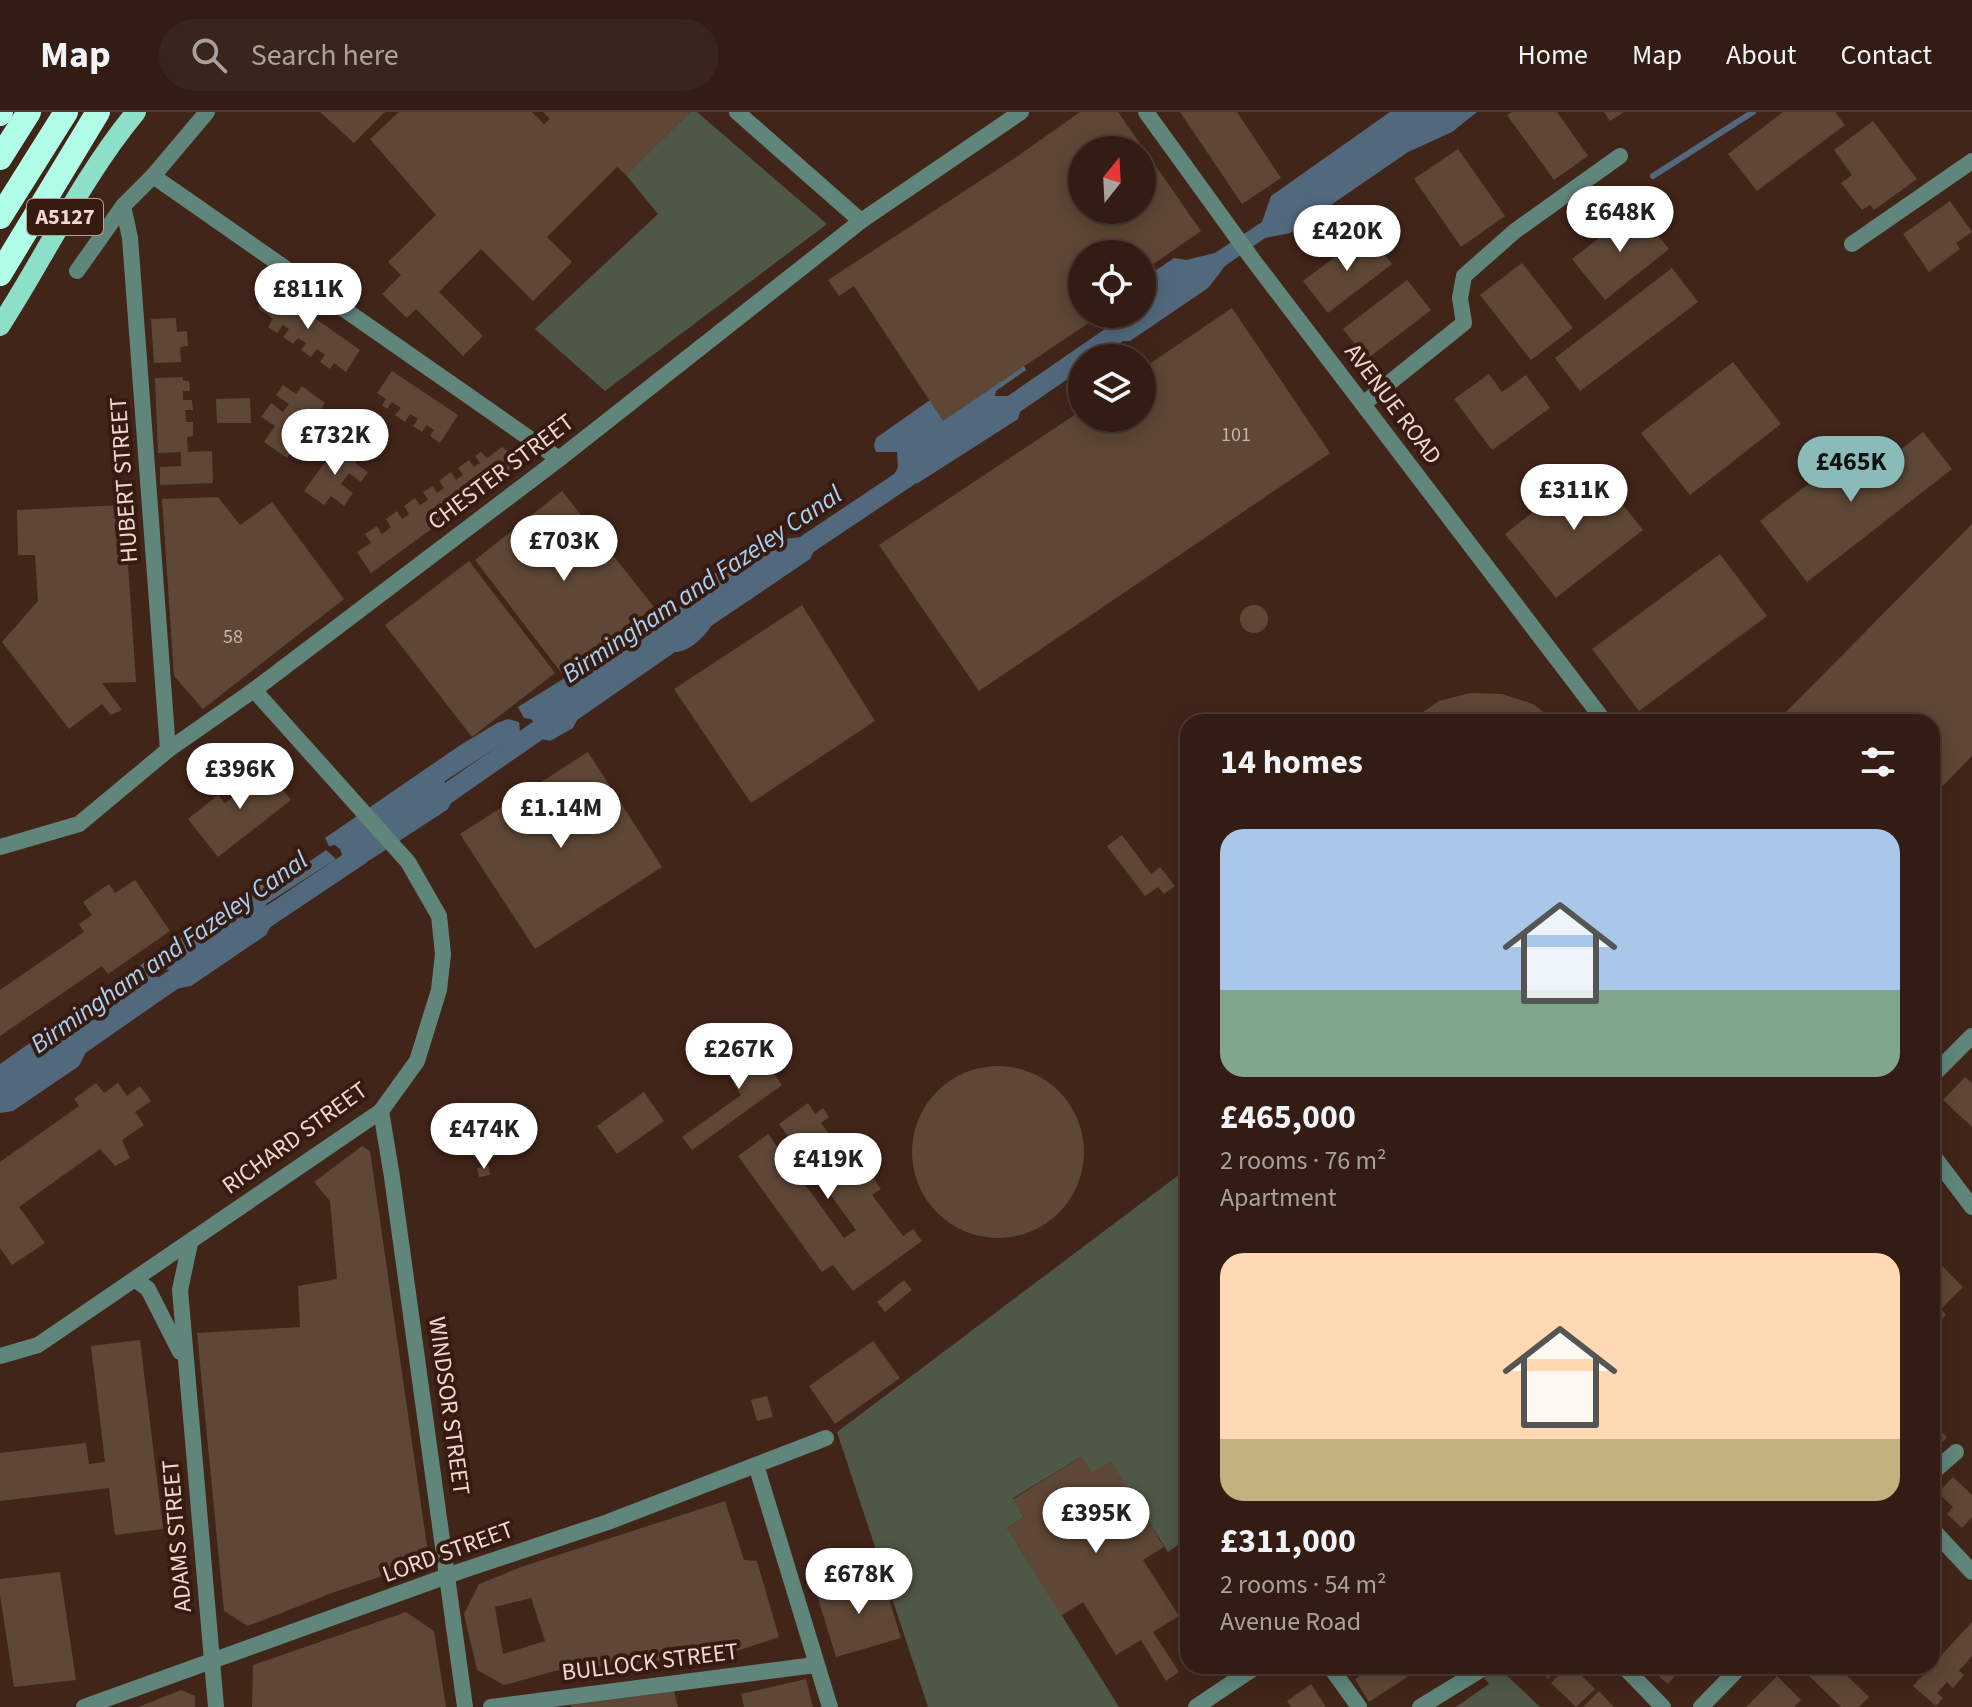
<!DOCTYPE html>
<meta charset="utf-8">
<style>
:root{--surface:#321c13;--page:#3a251c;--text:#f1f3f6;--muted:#a8a1a0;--line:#4d3a33;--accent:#8bbbb9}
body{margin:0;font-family:"Source Sans 3",sans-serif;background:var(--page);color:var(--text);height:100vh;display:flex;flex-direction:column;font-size:30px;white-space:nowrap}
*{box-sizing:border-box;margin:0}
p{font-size:26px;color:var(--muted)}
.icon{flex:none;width:44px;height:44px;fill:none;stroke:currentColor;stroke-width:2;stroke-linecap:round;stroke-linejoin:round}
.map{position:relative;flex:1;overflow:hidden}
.side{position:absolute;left:1180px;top:602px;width:760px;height:960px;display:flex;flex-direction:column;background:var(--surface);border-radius:24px;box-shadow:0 4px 20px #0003,0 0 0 2px var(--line)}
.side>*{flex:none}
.needle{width:52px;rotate:18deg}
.fabs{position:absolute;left:1068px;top:24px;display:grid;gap:16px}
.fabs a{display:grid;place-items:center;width:88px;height:88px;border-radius:50%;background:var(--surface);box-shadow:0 4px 20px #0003,0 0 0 2px var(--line);font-size:40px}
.price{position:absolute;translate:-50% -68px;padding:0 18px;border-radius:28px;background:#fff;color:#222;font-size:26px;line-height:52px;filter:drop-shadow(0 2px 4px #0008)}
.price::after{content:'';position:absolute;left:50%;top:48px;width:24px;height:18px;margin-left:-12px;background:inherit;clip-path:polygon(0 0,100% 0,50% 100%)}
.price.selected{background:var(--accent);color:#111}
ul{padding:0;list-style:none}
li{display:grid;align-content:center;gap:16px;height:424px;padding:0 40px}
li span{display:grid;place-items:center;height:248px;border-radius:24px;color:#555}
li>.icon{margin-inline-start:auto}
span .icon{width:144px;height:144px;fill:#fffc;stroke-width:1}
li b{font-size:34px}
h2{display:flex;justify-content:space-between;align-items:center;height:96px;padding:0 40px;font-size:34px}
header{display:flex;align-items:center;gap:48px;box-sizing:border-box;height:112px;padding:0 40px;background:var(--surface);border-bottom:2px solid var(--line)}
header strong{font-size:38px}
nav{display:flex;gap:44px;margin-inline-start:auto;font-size:28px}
.search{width:560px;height:72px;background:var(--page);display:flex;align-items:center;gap:20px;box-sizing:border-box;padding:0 28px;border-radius:44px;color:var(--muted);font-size:30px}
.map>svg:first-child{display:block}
.green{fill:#4f5847}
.water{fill:#52697d}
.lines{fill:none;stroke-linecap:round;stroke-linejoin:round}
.stream{stroke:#52697d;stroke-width:6}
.canal{stroke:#52697d;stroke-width:20}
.building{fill:#5e4736;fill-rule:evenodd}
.minor{stroke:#60867b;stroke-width:16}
.tertiary{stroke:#60867b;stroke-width:16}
.primary{stroke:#8edfc8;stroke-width:20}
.motorway{stroke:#b1fee8;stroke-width:24}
.labels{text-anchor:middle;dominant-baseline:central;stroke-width:8;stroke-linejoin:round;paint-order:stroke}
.number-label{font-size:20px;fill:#c9b4aa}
.shield{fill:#381b10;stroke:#b7a097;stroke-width:2}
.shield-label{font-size:22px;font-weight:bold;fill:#edd9d1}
.street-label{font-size:24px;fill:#edd9d1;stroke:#381b10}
.water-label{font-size:26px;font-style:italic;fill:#a6d3f9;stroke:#381b10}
</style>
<header>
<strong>Map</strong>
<div class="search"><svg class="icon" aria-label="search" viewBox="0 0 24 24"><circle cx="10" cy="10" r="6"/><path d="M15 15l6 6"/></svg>Search here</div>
<nav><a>Home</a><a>Map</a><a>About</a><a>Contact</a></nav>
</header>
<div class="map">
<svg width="1972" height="1595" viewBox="0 0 1972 1595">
<rect width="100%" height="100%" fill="#422519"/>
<g class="green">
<polygon points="690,0 697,0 827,112 605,279 535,217 658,102 626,63"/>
<polygon points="1188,1056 1188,1426 1168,1440 1111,1350 1092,1361 1081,1345 1013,1386 1024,1405 1007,1416 1119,1595 928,1595 837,1320"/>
<polygon points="1498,1555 1540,1595 1456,1595 1489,1572 1483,1564"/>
</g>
<g class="water">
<polygon points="1390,0 1477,0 1452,20 1408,40 1290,121 1265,126 1225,154 1208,176 1130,229 1106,229 1111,202 1142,202 1142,168 1174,146 1186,148 1215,141 1262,110 1271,84"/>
<polygon points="1023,252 1026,258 996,279 995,284 1025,284 1018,307 918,371 885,381 898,355 897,340 876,340 874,334 876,326 930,288"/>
<path d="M822,423L810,447L711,514C705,525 687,541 675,540L577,608L573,616L550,629L538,626L521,631L534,610L531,607L524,606L518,595L708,477L704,468L720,458L728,461L783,427Z"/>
<polygon points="508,607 519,610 520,620 445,669 444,674 460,672 448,697 439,703 370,748 339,757 344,748 340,737 335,733 329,734 325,726 459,634 497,611"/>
<polygon points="326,738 336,747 266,792 265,800 280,797 266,823 191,874 156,881 165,869 169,858 157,856 150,847 295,747 303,754"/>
<polygon points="148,848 156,858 155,864 161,866 79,922 79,927 95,922 79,954 13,999 0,1001 0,952"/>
</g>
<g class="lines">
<polyline class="stream" points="1653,64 1753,0"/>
<g class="canal">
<polyline points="1005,298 1127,214"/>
<polyline points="800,437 906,366"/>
<polyline points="438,688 543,615"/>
<polyline points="257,812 360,743"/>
<polyline points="75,936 177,865"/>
</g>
</g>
<g class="building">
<polygon points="320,0 385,0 354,31"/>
<polygon points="399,0 532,0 544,12 550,7 543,0 690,0 626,63 617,55 547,125 572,150 533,189 481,137 439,180 483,224 463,244 416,197 407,206 382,182 401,163 388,150 436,103 370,27"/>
<path d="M1080,0H1118L1201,119L1142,160V142H1082V202H1102L943,309L854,174L839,184L828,168L1012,48ZM1082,38H1142V98H1082Z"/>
<polygon points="1180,0 1237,0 1281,66 1242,92"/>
<polygon points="1512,0 1557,0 1588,44 1554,68 1507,3"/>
<polygon points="1604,0 1624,0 1610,9"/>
<polygon points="1783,0 1835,0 1845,13 1757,79 1728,42"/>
<polygon points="1873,9 1917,67 1874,98 1870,93 1862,98 1841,71 1852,63 1834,38"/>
<polygon points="1458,37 1505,104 1461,135 1414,67"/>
<polygon points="1950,89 1972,120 1956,131 1960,137 1929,160 1903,122"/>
<polygon points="1636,97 1669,137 1605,188 1572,147"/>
<polygon points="1367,121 1392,152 1328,201 1303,169"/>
<polygon points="1522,151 1573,216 1531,248 1480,183"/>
<polygon points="1672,156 1698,190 1580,279 1555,246"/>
<polygon points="1407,168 1431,198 1367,247 1343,217"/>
<polygon points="272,176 360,238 346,260 334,251 330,257 320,250 325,243 317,237 311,245 301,238 306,231 298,226 293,232 283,225 289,217 283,213 277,221 268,215 273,207 258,196"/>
<polygon points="1232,196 1330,341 979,579 879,433 1082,298 1082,306 1142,306 1142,257"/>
<polygon points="176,206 177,220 187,219 188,234 180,235 181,250 154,251 151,207"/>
<polygon points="1733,250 1781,312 1690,383 1641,321"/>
<polygon points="392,259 458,303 440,331 430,324 434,318 427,313 422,320 413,314 418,307 410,302 405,310 395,303 401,296 392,290 387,297 382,293 386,287 377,281"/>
<polygon points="1489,262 1502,280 1526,263 1550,296 1492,338 1454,287"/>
<polygon points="183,265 183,269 189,269 190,279 183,279 183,288 192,288 193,298 185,298 186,310 193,310 193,324 187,325 188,340 212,339 213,371 160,373 160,355 181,354 181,340 158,341 155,266"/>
<polygon points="283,273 296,282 302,274 325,291 287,346 264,330 275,314 261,305 271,291 283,300 289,292 276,283"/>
<polygon points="250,286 251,311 217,311 216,287"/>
<polygon points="1923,320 1952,357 1807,470 1760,409 1858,334 1876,357"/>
<polygon points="338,332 358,347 355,351 368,360 361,370 349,361 341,372 353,381 344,394 331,384 324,393 304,379"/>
<polygon points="502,335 516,345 518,354 371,461 357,440 371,431 365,422 377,414 382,422 391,415 386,407 397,399 402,407 409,402 404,394 415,386 420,393 428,388 423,380 433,374 437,381 444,376 439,369 451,360 456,368 463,363 458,356 469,348 474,355 480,351 475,344 481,340 487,346"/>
<polygon points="1592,354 1643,418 1556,486 1505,422"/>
<polygon points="562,379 654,495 563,563 475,448"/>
<polygon points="218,385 240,413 272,390 344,487 203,597 174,564 162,387"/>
<polygon points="124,393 136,570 102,571 122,598 111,603 102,592 69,617 2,530 38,489 35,443 18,443 17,398"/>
<polygon points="1972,412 1972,644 1932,685 1932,610 1776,610"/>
<polygon points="1720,442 1767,504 1639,599 1592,537"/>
<polygon points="469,449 555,561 472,625 385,513"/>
<circle cx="1254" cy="507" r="14"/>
<polygon points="802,493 875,609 751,691 674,577"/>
<polygon points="1470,581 1502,582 1533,592 1557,610 1409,610 1439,589"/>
<polygon points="588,640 662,755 535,837 460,722"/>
<polygon points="262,652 291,688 218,745 188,707 218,683 225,691 237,682 232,675"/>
<polygon points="1122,723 1151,762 1160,755 1175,774 1164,782 1158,775 1145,784 1107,734"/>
<polygon points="135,768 170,819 108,862 102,854 0,924 0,878 84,820 79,812 92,803 83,790 109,772 115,781"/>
<polygon points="746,923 782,973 692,1038 682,1025 741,983 734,972 743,965 724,938"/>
<circle cx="998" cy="1040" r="86"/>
<polygon points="1965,965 1972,971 1972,1015 1943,988"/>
<polygon points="96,971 104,981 118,971 127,984 140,974 151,989 135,1000 144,1013 122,1028 130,1046 115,1054 100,1037 19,1095 45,1131 12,1153 0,1136 0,1050 79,994 74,987"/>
<polygon points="644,980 664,1009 617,1042 597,1014"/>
<polygon points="808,991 815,1002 823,996 829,1005 821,1011 858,1062 866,1056 881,1077 872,1083 903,1124 913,1117 922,1129 853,1179 833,1153 822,1160 738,1044 768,1022 844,1126 856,1118 779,1012"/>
<polygon points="362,1034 370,1039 429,1448 332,1481 248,1514 224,1499 197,1221 300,1215 298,1174 337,1167 330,1089 314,1070"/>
<polygon points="489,1054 490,1063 479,1065 477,1056"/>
<polygon points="1942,1154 1963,1175 1941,1197 1946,1203 1932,1217 1932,1165"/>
<polygon points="904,1168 912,1178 885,1200 877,1190"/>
<polygon points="140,1228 163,1417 115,1423 109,1376 0,1389 0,1341 86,1331 89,1352 105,1350 91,1234"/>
<polygon points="873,1229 900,1266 835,1312 809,1274"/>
<polygon points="767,1284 773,1305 757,1309 751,1288"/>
<polygon points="1932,1311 1947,1325 1932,1341"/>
<polygon points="1081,1345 1092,1361 1111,1349 1164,1435 1143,1448 1179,1504 1153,1520 1179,1560 1166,1569 1141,1528 1116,1543 1083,1490 1061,1504 1007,1416 1024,1405 1013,1387"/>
<polygon points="1953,1365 1972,1383 1972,1405 1962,1416 1947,1402 1953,1395 1938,1381"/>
<path d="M725,1389L744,1448L757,1449L779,1525L731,1541L555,1559L504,1573L477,1558L464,1502L479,1472L521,1455ZM531,1486L545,1529L503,1542L495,1495Z"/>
<polygon points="60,1460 76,1568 14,1575 0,1483 0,1467"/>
<polygon points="882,1464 901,1526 836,1545 817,1483"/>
<polygon points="406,1500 434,1519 446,1595 252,1595 253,1553"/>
<polygon points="1972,1510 1972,1544 1959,1559 1964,1563 1953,1576 1947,1570 1937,1581 1943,1586 1936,1594 1913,1574"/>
<polygon points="1376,1554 1437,1554 1425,1562 1421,1556 1369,1590 1355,1567"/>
<polygon points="1536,1554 1561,1554 1548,1567"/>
<polygon points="1568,1554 1572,1554 1595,1577 1576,1595 1551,1571"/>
<polygon points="1652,1554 1684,1554 1668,1572 1650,1557"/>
<polygon points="1799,1554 1837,1554 1869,1585 1859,1595 1841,1595"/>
<polygon points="1777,1564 1801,1588 1794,1595 1746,1595"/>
<polygon points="806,1567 813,1595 744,1595 741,1582"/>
<polygon points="1311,1572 1326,1595 1291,1595 1287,1589"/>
<polygon points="181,1578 195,1584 195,1595 138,1595"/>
<polygon points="674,1579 678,1595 571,1595 571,1593"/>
<polygon points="1599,1579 1614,1595 1583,1595"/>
</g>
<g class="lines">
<g class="minor">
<polyline points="737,0 861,109"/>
<polyline points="153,64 559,347"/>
<polyline points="123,94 130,126 168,638"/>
<polyline points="1852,132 1972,49"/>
<polyline points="77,159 123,94 153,64 207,0"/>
<polyline points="1363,292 1464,211 1460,186 1464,164 1515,119 1620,44"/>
<polyline points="0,735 79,712 168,638 254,578 559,347 861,109 1021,0"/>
<polyline points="381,999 392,1065 465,1595"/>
<polyline points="190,1131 180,1178 216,1595"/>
<polyline points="136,1168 148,1177 180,1240"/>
<polyline points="0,1244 38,1233 381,999 417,949 439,878 443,842 439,804 408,750 254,578"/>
<polyline points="756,1353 830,1595"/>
<polyline points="1932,1361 1956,1340"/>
<polyline points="1932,1417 1972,1460"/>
<polyline points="1623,1554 1663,1595"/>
<polyline points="1331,1556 1359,1595"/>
<polyline points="84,1595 461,1459 608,1410 826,1326"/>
<polyline points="491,1595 815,1553"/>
<polyline points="1420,1595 1487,1554"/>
<polyline points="1701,1595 1741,1554"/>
</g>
<g class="tertiary">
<polyline points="1146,0 1253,148 1605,610"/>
<polyline points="1932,964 1972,924"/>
<polyline points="1932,1042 1972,1095"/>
<polyline points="1196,1595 1257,1554"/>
</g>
<path class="primary" d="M0,214C46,143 82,65 136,0"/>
<g class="motorway">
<polyline points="0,2 1,0"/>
<polyline points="0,46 29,0"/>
<polyline points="0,105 66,0"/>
<polyline points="0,162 98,0"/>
</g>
</g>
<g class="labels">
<g class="number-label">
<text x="1236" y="323">101</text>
<text x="233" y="525">58</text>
</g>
<rect class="shield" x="27" y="87" width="76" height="36" rx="6"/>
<g class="shield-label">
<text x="65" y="105">A5127</text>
</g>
<g class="street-label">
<text transform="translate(1393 292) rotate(53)">AVENUE ROAD</text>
<text transform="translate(501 360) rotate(-37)">CHESTER STREET</text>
<text transform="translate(124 368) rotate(-94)">HUBERT STREET</text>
<text transform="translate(295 1026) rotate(-36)">RICHARD STREET</text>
<text transform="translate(449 1294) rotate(82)">WINDSOR STREET</text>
<text transform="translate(177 1424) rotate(-95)">ADAMS STREET</text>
<text transform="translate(448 1440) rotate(-20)">LORD STREET</text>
<text transform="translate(650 1550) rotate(-7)">BULLOCK STREET</text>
</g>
<g class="water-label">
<text transform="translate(702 472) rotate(-34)">Birmingham and Fazeley Canal</text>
<text transform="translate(169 840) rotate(-35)">Birmingham and Fazeley Canal</text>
</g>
</g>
</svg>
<div class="fabs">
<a><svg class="needle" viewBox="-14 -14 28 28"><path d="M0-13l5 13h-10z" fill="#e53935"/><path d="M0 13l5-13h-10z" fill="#a8a1a0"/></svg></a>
<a><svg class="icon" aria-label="locate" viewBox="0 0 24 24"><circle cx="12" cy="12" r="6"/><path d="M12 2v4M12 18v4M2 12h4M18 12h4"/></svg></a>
<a><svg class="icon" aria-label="layers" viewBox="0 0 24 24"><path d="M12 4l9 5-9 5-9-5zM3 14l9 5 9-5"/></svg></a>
</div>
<b class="price" style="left:1620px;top:142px">£648K</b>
<b class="price" style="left:1347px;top:161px">£420K</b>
<b class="price" style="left:308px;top:219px">£811K</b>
<b class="price" style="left:335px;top:365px">£732K</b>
<b class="price selected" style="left:1851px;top:392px">£465K</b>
<b class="price" style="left:1574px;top:420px">£311K</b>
<b class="price" style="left:564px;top:471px">£703K</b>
<b class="price" style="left:240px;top:699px">£396K</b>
<b class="price" style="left:561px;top:738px">£1.14M</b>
<b class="price" style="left:739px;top:979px">£267K</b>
<b class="price" style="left:484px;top:1059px">£474K</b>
<b class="price" style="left:828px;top:1089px">£419K</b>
<b class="price" style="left:1096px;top:1443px">£395K</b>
<b class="price" style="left:859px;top:1504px">£678K</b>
<section class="side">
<h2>14 homes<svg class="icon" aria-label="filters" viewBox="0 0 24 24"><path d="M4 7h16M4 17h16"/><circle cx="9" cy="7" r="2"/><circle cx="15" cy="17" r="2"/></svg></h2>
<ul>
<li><span style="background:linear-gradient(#a9c7e8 65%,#7fa58c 0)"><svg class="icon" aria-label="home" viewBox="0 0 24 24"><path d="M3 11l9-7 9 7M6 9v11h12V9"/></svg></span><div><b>£465,000</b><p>2 rooms · 76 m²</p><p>Apartment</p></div></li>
<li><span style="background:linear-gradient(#ffd9b3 75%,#c2b280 0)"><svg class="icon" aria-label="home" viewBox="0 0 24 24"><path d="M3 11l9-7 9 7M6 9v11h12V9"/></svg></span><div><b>£311,000</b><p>2 rooms · 54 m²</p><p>Avenue Road</p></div></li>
</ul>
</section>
</div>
